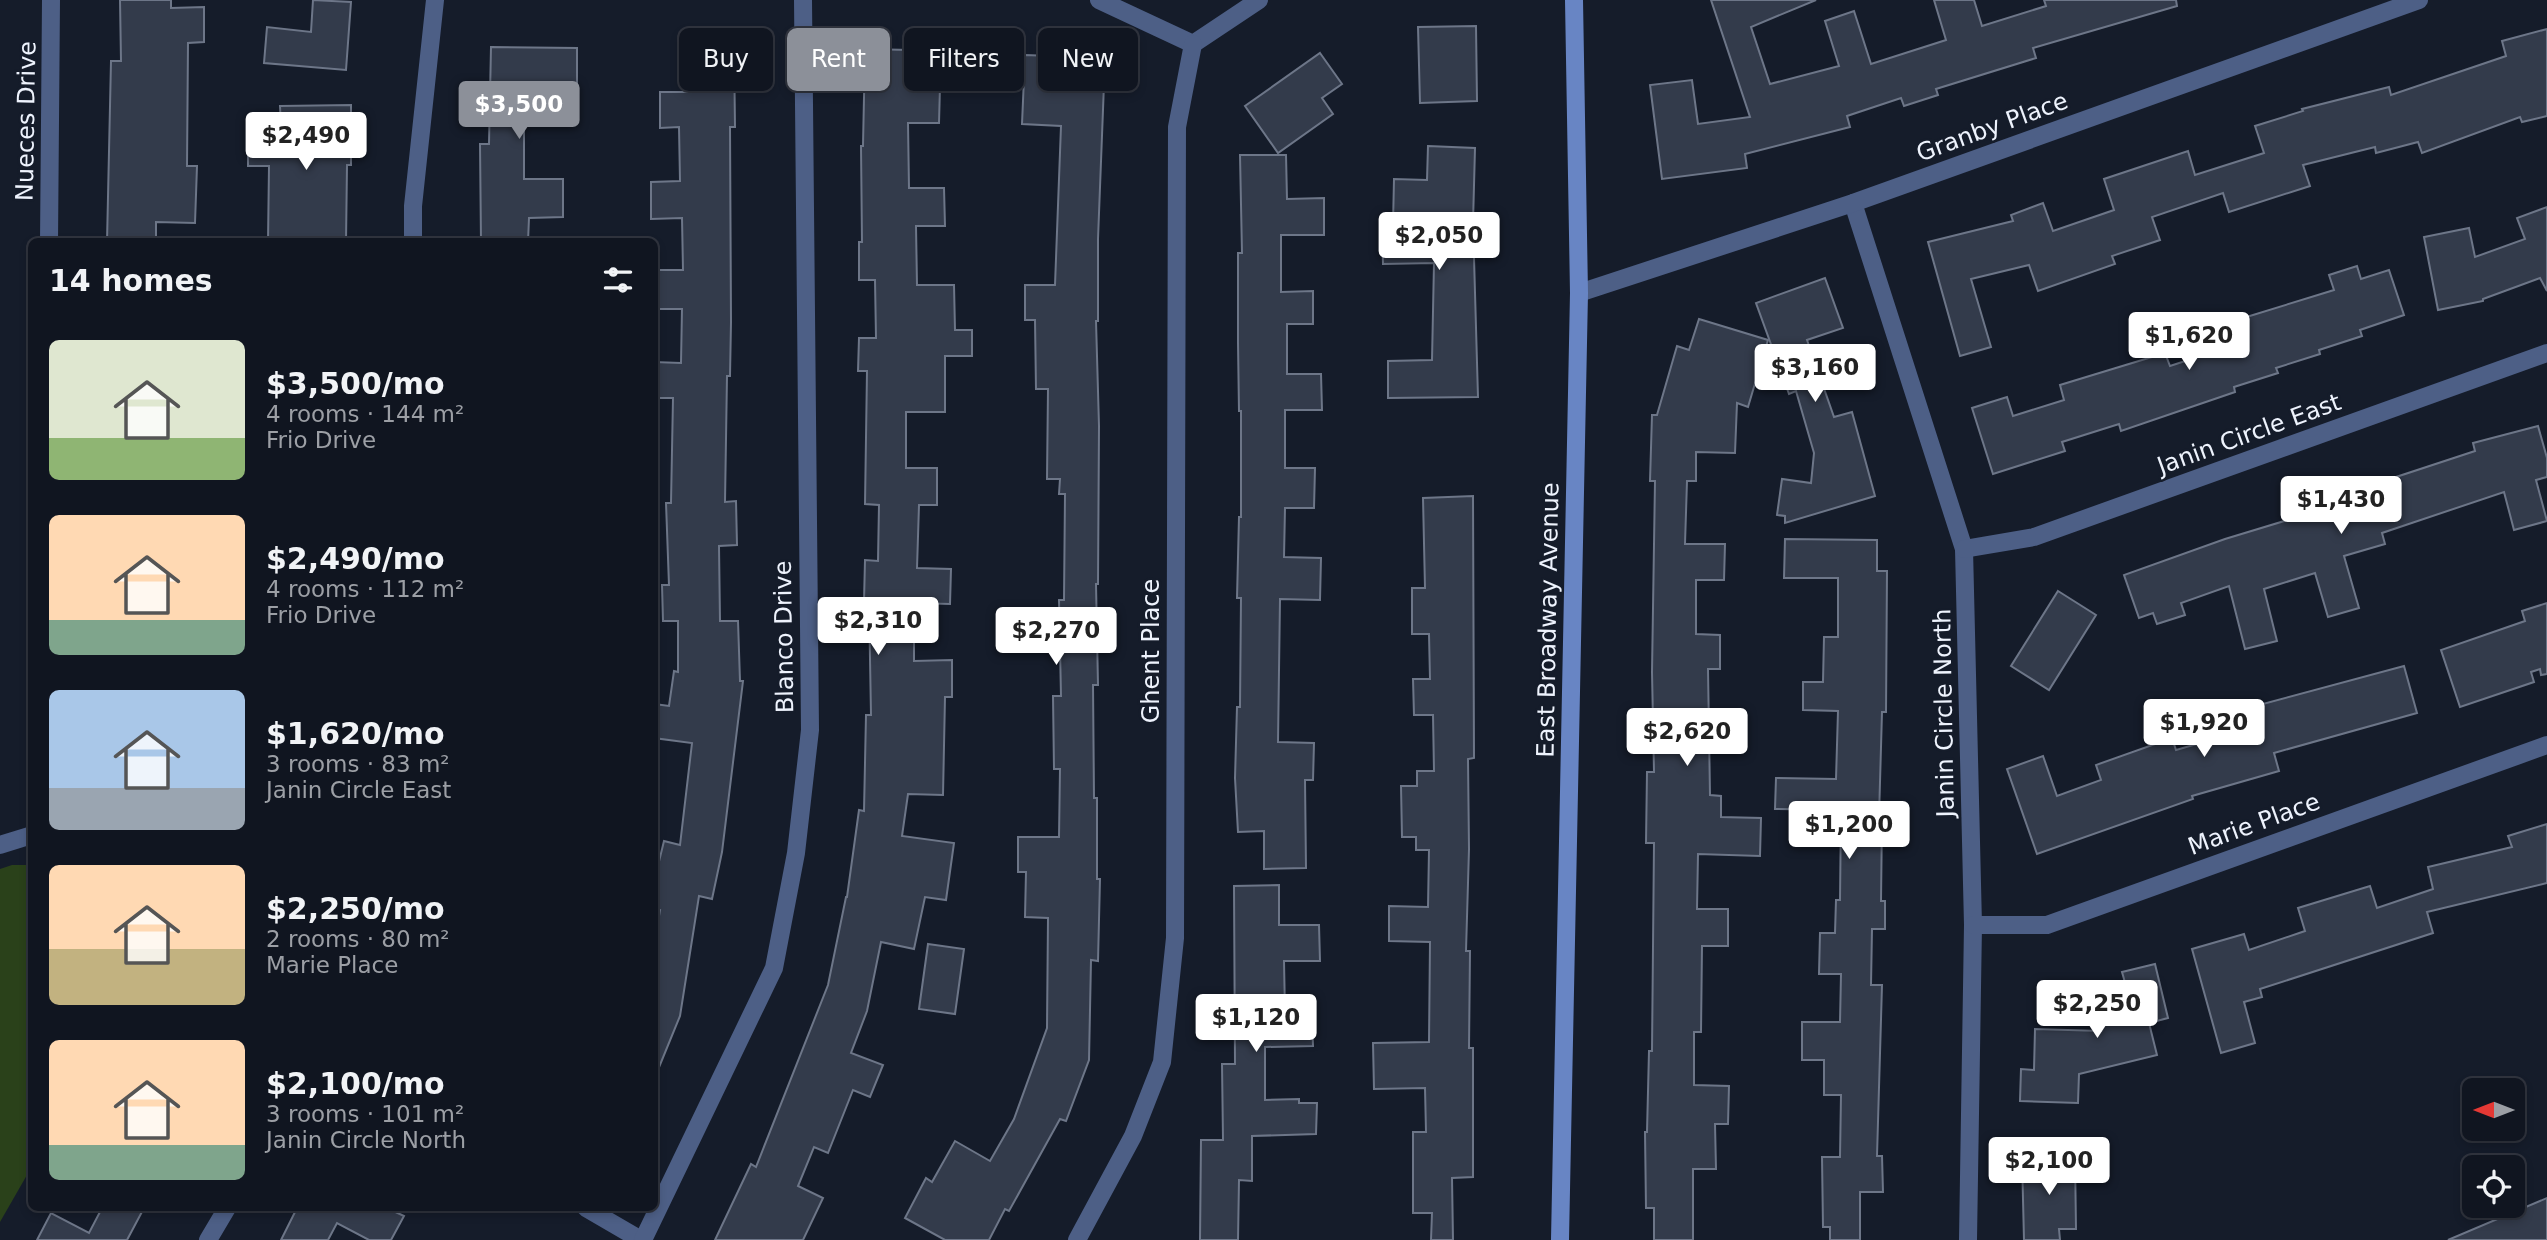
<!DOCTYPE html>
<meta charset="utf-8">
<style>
:root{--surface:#101520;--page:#1e222d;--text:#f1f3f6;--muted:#9c9fa5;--line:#30343e;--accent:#8c9099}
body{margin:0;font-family:"DejaVu Sans",sans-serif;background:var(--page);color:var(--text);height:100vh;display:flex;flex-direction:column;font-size:26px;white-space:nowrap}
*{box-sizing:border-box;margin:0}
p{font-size:23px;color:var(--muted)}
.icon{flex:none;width:38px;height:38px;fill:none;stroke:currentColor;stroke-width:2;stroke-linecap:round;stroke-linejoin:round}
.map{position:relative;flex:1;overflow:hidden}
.details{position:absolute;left:28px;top:238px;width:630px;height:973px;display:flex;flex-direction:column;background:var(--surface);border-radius:10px;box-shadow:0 4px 10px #0003,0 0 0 2px var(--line)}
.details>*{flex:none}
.top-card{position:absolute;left:679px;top:28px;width:665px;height:63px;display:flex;gap:14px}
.needle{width:46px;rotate:270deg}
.fabs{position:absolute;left:2462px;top:1078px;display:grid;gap:14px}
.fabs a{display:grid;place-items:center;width:63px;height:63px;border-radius:10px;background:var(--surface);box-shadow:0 4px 10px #0003,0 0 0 2px var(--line);font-size:35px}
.price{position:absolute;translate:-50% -60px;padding:0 16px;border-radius:7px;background:#fff;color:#222;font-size:23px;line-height:46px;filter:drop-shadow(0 2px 4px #0008)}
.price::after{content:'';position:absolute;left:50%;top:42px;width:21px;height:16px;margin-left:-10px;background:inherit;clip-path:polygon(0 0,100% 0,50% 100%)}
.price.active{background:var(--accent);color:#fff}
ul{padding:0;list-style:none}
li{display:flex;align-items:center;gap:21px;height:175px;padding:0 21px}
li span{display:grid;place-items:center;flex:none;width:196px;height:140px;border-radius:10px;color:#555}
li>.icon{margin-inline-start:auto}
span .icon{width:84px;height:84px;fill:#fffc;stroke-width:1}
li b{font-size:30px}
h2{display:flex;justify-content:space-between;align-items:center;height:84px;padding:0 21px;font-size:30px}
.pill{padding:0 24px;border-radius:10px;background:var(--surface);box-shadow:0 4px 10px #0003,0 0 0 2px var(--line);font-size:24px;line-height:63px}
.pill.active{background:var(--accent);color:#fff}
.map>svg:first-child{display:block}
.green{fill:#2a411a}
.building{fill:#333b4b;stroke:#6d7688;stroke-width:2}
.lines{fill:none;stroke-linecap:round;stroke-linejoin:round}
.street{stroke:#4d5f86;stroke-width:18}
.secondary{stroke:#6885c4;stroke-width:18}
.labels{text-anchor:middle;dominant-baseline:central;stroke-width:5;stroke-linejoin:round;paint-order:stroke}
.street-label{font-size:24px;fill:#eef3fd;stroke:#151c2a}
</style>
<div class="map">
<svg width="2547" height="1240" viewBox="0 0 2547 1240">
<rect width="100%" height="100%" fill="#151c2a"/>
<polygon class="green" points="12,865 31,865 31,1168 0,1222 0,869"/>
<g class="building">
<polygon points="120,0 171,0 171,8 204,7 204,42 188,43 187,166 197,166 195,223 156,222 156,242 107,242 111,61 121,61"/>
<polygon points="313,0 351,2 346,70 264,63 267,27 311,32"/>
<polygon points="1711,0 1816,0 1751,27 1770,84 1839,66 1825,21 1854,11 1871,64 1946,40 1934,0 1974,0 1982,26 2046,6 2044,0 2176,0 2177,6 2033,48 2036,58 1936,89 1938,95 1904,106 1901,98 1847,116 1850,127 1745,154 1747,168 1662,179 1650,85 1692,80 1698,124 1750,117"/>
<polygon points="1476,26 1477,101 1420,103 1418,27"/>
<polygon points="2547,29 2547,116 2522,122 2520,117 2422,153 2418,142 2376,153 2375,147 2303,165 2310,186 2229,212 2223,193 2152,217 2160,240 2112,256 2115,264 2038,291 2029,265 1971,279 1991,347 1960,356 1928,242 2013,221 2011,215 2043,203 2053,231 2114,210 2104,179 2188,151 2195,175 2264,153 2255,126 2303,111 2302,109 2389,87 2391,95 2506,56 2502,41"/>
<polygon points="491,47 577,48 577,84 544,83 543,115 524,115 524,179 563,179 563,217 529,218 528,242 481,242 480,144 489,144"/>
<polygon points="691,47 734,47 735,127 730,127 731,322 730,376 727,376 725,502 736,501 737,545 719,546 720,621 738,621 740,681 743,681 722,852 712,899 699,896 680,1016 655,1077 654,946 660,910 654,909 654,882 664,841 680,845 692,743 654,738 654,704 669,706 674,671 678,672 678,621 663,621 662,585 669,585 666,503 671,503 673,398 654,398 654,362 681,363 682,309 654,309 654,270 683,270 682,218 651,219 651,182 680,181 679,127 660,128 660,92 691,92"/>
<polygon points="865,49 910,50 909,85 940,86 939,123 908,123 909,188 944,188 945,226 916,226 917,285 954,285 955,330 972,330 972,356 945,356 945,412 906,412 906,468 937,468 937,505 919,505 917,568 951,569 950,604 914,603 914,661 952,660 952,697 945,697 943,795 908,794 902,836 954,843 946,900 925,897 914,949 881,942 867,1011 851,1053 883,1065 870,1097 853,1090 828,1153 814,1147 798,1186 823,1198 803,1240 715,1240 751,1164 756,1167 828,985 846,897 847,897 859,810 864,811 866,715 871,715 869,602 864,602 865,560 878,561 879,505 865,504 867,371 858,371 859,338 876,338 875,280 859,280 859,242 862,242 861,146 863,146"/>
<polygon points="1320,53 1342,84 1322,98 1333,114 1278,153 1245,106"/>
<polygon points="1025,55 1105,58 1098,239 1098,321 1096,321 1099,426 1098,584 1096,584 1098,685 1093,685 1094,798 1097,798 1097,879 1100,879 1098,961 1091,960 1089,1060 1066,1121 1060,1119 1009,1211 1005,1209 989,1240 945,1240 905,1218 926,1178 932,1182 955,1141 990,1161 1014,1119 1047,1028 1048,918 1025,917 1026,872 1018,872 1018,837 1059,837 1060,769 1054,769 1053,696 1061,696 1059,600 1064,600 1065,494 1059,494 1060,479 1047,479 1048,389 1036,389 1035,320 1025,320 1025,285 1055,285 1061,126 1022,124"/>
<polygon points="351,105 351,165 347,165 346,242 268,242 269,166 248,166 248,129 281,128 280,106"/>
<polygon points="1428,146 1475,148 1473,223 1478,397 1388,398 1388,361 1432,360 1434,263 1383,264 1382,225 1393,225 1394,179 1427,180"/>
<polygon points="1240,155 1286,155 1287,199 1324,198 1324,235 1281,235 1281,292 1313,291 1313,324 1287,324 1287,374 1321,374 1322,410 1285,410 1285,468 1315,468 1314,508 1285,508 1284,557 1321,558 1320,600 1280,599 1278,742 1314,743 1313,780 1305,780 1306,868 1264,869 1264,831 1238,832 1235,778 1237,707 1240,707 1241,598 1237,598 1239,517 1241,517 1241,411 1239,411 1238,343 1238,253 1242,253"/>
<polygon points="2547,207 2547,291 2540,278 2483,299 2483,301 2438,310 2424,237 2469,228 2475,257 2525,239 2517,218"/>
<polygon points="2357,266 2361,279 2389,270 2404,315 2360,330 2362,336 2319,350 2320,354 2276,368 2278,373 2234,387 2235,392 2121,431 2119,424 2062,442 2065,451 1993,474 1972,408 2007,397 2013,416 2064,400 2060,385 2165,353 2170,366 2234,345 2227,323 2334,290 2329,275"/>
<polygon points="1825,278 1843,328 1807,340 1834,417 1852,412 1875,496 1785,523 1785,516 1777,515 1782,479 1811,483 1814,453 1796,391 1789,394 1756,303"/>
<polygon points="1699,319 1768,340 1748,407 1737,403 1735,453 1696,452 1696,481 1687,481 1685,544 1725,544 1724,580 1696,580 1696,634 1720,635 1720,669 1708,669 1710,795 1721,796 1721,817 1761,818 1760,856 1698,854 1697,909 1728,909 1728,946 1702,946 1701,1032 1694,1032 1694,1085 1729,1086 1728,1124 1715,1124 1716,1169 1693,1169 1693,1240 1654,1240 1654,1208 1646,1208 1645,1132 1647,1132 1649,1051 1652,1051 1654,843 1646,843 1647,772 1654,772 1652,672 1655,481 1650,481 1652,415 1657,415 1677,346 1689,350"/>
<polygon points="2538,426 2547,458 2547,477 2536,480 2547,521 2514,530 2504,492 2382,533 2385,544 2344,556 2359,608 2328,617 2315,573 2264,589 2277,641 2245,649 2229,586 2181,603 2185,615 2157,624 2153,613 2139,618 2124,575 2225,539 2393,488 2390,479 2475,451 2473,443"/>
<polygon points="1473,496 1474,758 1468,759 1469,849 1466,951 1470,951 1469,1048 1473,1048 1473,1177 1452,1178 1453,1240 1431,1240 1432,1213 1413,1213 1413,1132 1426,1132 1425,1088 1374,1089 1373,1043 1429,1042 1430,942 1389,941 1389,906 1428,907 1429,850 1416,850 1416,837 1402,837 1401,786 1417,786 1417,771 1434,771 1433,715 1414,715 1413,679 1430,679 1429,634 1412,634 1412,588 1425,588 1423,498"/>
<polygon points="1785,539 1877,540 1877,571 1887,571 1886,712 1882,712 1879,817 1882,817 1881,901 1885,901 1885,929 1872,929 1871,985 1882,985 1877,1156 1882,1156 1883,1192 1860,1192 1860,1240 1830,1240 1830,1227 1823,1227 1822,1157 1840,1157 1841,1095 1824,1095 1824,1060 1802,1060 1802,1022 1840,1022 1841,974 1819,974 1820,933 1835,933 1836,900 1840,900 1841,810 1775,809 1776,778 1836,779 1838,711 1803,710 1803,682 1823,682 1824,637 1838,637 1838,578 1784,578"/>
<polygon points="2058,591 2096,615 2049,690 2011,666"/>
<polygon points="2547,603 2547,674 2541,675 2540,669 2531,672 2534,682 2460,707 2441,650 2525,621 2522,611"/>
<polygon points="2404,666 2417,713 2274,753 2279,771 2192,796 2193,799 2037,854 2007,769 2043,756 2057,796 2101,780 2096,765 2172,738 2176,750 2228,735 2222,715"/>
<polygon points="2547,824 2547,883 2427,912 2433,933 2260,989 2262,997 2244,1002 2255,1043 2221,1053 2192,949 2244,934 2249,950 2305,931 2298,908 2370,886 2377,908 2433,889 2428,867 2512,847 2508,836"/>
<polygon points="1279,885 1279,925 1319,925 1320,961 1284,961 1285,1013 1312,1013 1313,1046 1265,1047 1265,1100 1299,1099 1299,1103 1317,1103 1316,1134 1252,1136 1252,1181 1239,1180 1238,1240 1200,1240 1201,1140 1223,1140 1222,1064 1235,1064 1234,886"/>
<polygon points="928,944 964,949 955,1014 919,1009"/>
<polygon points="2155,964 2168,1018 2149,1023 2157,1055 2079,1074 2078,1103 2020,1101 2021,1069 2034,1070 2035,1029 2101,1031 2092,994 2126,986 2122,972"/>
<polygon points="2075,1157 2076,1229 2059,1229 2060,1240 2024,1240 2022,1158"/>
<polygon points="2547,1198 2547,1240 2448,1240"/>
<polygon points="102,1208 144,1208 127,1240 37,1240 51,1213 89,1233"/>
<polygon points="297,1208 387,1208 404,1216 391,1240 369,1240 337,1223 328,1240 281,1240"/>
</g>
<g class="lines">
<g class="street">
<polyline points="1099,0 1193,44 1259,0"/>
<polyline points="1853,203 1964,549 1973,925 1968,1240"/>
<polyline points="49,242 51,0"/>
<polyline points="413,242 413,206 435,0"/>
<polyline points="1579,293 1853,203 2419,0"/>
<polyline points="1964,549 2034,537 2547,353"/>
<polyline points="0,845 32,835"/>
<polyline points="1973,925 2047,925 2547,745"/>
<polyline points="586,1208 641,1240"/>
<polyline points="208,1240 227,1208"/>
<polyline points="643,1240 774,968 796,853 810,730 803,0"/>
<polyline points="1077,1240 1133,1136 1162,1062 1175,938 1177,127 1193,44"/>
</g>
<polyline class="secondary" points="1560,1240 1579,293 1574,0"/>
</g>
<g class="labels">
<g class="street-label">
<text transform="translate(26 121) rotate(-89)">Nueces Drive</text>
<text transform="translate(1992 127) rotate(-20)">Granby Place</text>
<text transform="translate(2249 434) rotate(-20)">Janin Circle East</text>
<text transform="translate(1548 620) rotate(-89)">East Broadway Avenue</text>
<text transform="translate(784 637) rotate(-91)">Blanco Drive</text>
<text transform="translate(1151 651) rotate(-90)">Ghent Place</text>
<text transform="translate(1944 713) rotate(-91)">Janin Circle North</text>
<text transform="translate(2254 824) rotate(-20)">Marie Place</text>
</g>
</g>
</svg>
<div class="fabs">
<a><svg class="needle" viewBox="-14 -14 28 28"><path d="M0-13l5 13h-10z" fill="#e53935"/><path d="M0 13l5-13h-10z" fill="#9c9fa5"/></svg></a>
<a><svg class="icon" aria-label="locate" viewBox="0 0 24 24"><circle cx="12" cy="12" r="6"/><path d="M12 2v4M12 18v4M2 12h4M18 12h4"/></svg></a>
</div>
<b class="price active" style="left:519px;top:141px">$3,500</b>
<b class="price" style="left:306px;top:172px">$2,490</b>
<b class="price" style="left:1439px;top:272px">$2,050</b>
<b class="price" style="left:2189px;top:372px">$1,620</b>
<b class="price" style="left:1815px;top:404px">$3,160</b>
<b class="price" style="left:2341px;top:536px">$1,430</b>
<b class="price" style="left:878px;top:657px">$2,310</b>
<b class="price" style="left:1056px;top:667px">$2,270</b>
<b class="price" style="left:2204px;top:759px">$1,920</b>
<b class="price" style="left:1687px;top:768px">$2,620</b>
<b class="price" style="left:1849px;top:861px">$1,200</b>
<b class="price" style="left:2097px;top:1040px">$2,250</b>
<b class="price" style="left:1256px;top:1054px">$1,120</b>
<b class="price" style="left:2049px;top:1197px">$2,100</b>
<div class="top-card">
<a class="pill">Buy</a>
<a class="pill active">Rent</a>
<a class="pill">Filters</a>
<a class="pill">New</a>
</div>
<section class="details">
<h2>14 homes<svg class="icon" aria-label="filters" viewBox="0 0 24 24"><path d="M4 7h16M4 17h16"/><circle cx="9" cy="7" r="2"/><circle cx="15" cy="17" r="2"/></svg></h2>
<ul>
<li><span style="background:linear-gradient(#dfe7d0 70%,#8fb573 0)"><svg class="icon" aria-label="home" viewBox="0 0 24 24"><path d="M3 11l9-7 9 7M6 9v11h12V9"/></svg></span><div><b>$3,500/mo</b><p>4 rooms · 144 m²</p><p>Frio Drive</p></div></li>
<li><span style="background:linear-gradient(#ffd9b3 75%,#7fa58c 0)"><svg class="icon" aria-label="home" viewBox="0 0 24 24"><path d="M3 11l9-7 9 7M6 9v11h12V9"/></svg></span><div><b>$2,490/mo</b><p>4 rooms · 112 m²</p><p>Frio Drive</p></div></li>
<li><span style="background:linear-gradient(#a9c7e8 70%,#9aa5b1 0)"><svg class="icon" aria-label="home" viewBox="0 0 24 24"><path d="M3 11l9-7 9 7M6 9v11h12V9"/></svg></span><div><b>$1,620/mo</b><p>3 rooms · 83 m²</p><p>Janin Circle East</p></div></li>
<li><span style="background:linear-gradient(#ffd9b3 60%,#c2b280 0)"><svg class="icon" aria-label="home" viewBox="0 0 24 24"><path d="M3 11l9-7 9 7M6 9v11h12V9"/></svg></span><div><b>$2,250/mo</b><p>2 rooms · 80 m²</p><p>Marie Place</p></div></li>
<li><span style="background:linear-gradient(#ffd9b3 75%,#7fa58c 0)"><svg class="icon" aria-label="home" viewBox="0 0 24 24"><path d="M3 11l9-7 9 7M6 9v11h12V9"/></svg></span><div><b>$2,100/mo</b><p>3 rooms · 101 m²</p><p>Janin Circle North</p></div></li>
</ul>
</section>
</div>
